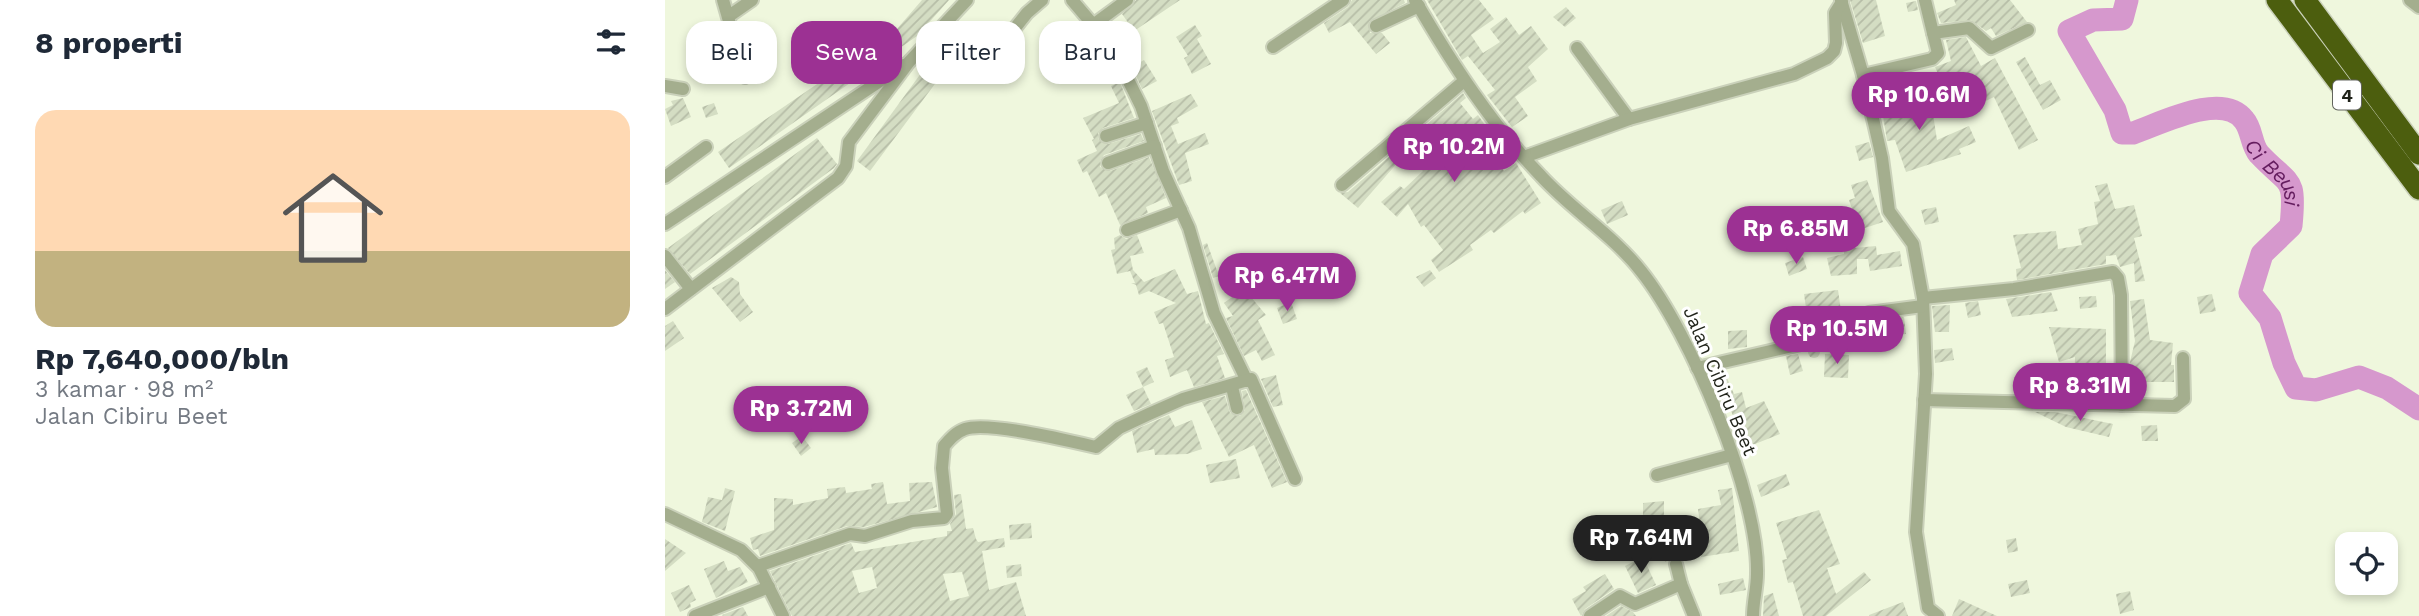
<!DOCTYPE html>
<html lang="id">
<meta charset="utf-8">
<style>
:root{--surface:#fff;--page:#f6f6f7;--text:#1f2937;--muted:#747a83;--accent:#9c3193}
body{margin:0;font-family:"Work Sans",sans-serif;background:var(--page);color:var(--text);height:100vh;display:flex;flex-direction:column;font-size:26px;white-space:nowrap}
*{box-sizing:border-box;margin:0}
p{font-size:23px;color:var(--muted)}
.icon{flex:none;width:38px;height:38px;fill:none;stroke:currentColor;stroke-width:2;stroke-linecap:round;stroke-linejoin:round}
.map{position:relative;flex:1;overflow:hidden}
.side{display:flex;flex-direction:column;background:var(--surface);width:665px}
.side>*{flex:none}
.guide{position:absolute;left:21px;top:21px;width:665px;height:63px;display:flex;gap:14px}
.controls{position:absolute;left:1670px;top:532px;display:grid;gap:14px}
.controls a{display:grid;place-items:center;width:63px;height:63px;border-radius:14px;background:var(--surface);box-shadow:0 4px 10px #0003;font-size:35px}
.price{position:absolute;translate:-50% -60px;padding:0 16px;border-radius:24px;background:var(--accent);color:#fff;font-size:23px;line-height:46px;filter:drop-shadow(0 2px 4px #0008)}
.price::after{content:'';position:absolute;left:50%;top:42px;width:21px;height:16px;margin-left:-10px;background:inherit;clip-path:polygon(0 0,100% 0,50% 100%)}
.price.selected{background:#222;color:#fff}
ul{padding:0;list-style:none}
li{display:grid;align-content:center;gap:14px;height:371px;padding:0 35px}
li span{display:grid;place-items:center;height:217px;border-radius:21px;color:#555}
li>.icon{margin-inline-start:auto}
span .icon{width:126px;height:126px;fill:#fffc;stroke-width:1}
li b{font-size:30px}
h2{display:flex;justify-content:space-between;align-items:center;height:84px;padding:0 35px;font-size:30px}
.chip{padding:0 24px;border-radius:21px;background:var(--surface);box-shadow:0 4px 10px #0003;font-size:24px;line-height:63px}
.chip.selected{background:var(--accent);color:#fff}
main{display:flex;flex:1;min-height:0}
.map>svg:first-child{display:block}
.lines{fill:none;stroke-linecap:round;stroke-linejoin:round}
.river{stroke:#d698cd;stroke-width:23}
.building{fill:url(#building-hatch);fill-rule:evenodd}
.street-casing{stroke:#cad1ba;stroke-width:16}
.highway-casing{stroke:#cad1ba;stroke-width:24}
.street{stroke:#a4ae8e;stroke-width:12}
.highway{stroke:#4c5e0e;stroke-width:21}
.labels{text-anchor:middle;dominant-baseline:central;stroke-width:6;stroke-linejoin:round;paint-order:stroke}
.shield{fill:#fff;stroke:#62645e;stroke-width:2}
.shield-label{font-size:18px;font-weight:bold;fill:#1f2219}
.street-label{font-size:19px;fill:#1f2219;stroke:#fff}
.water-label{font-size:21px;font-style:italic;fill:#651d5f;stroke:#fff}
</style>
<main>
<section class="side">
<h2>8 properti<svg class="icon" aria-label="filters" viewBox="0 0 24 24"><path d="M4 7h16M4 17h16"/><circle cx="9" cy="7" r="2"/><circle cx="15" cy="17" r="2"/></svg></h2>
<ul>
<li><span style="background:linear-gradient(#ffd9b3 65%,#c2b280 0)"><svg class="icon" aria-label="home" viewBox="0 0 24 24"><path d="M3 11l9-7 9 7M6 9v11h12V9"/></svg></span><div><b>Rp 7,640,000/bln</b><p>3 kamar · 98 m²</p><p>Jalan Cibiru Beet</p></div></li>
</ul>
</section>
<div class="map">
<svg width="1754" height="616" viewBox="0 0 1754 616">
<defs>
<pattern id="building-hatch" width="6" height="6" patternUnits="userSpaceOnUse" patternTransform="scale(1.75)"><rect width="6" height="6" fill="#d4ddc3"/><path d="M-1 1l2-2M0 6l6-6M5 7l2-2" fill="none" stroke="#b6bda7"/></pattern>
</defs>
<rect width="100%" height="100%" fill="#eff7dd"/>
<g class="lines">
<path class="river" id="s1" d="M1462,0L1457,19L1428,20L1404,31L1450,110L1457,133H1468C1495,124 1557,91 1579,120C1587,129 1586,145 1594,154C1625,187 1631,175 1626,226L1597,254L1585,293L1605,318L1619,363L1631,388L1651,390L1694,377L1722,388L1754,409"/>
</g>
<g class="building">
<polygon points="257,0 284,0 252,36 64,168 53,152 231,30"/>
<polygon points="471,0 515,0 469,31 457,14"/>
<polygon points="687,0 739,0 740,3 704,22 705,33 717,33 725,43 711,54 685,22 664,33 659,23 683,7"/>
<polygon points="762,0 814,0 829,19 806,35 818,53 835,42 825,29 841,17 854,35 866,26 883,49 863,67 872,81 850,97 863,116 847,127 822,95 830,90 803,56 797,60"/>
<polygon points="1185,0 1211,0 1220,36 1198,43"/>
<polygon points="1289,0 1345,0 1362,22 1331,36 1326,28 1321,31 1306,20 1276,23 1272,13 1291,5"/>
<polygon points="1251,1 1253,10 1243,12 1241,3"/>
<polygon points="901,7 911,18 900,27 888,17"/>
<polygon points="530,25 537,36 532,39 546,64 527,74 519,58 523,56 511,37"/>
<polygon points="1301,37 1316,66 1330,58 1373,140 1354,150 1329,97 1291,115 1270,67 1286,61 1281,40"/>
<polygon points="270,54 284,65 205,171 192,161"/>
<polygon points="1360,57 1375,85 1385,80 1396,100 1378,110 1351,62"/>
<polygon points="479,60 492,81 477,89 467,67"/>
<polygon points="455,82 469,118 438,128 433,133 433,139 443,144 476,134 479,141 439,155 435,161 435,167 445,171 484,157 501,198 481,207 483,213 455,225 441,193 434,197 422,171 418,173 412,160 432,151 427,140 429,139 418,118 454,103 446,86"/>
<polygon points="1253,88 1259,115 1268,114 1272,140 1304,126 1311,142 1294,149 1296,154 1241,172 1230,140 1222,141 1215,97"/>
<path d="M798,93L801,98L795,103L808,119L813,115L835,147L825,154L839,171L851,163L876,203L860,214L858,211L829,233L826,230L805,245L808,250L774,272L766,260L778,250L759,225L756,227L743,204L732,217L716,202L735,186L739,189L758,171L756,169L762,163L747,146L693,208L675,193L683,192ZM786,134L798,150L781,164L767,148Z"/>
<polygon points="526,94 533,106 512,118 514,123 506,126 513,144 540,133 544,144 520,153 527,181 514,185 487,111"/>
<polygon points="18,98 26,117 6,126 0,109 8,105 6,101"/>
<polygon points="49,103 53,114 41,118 37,107"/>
<polygon points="152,138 172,164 169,168 25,274 3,248"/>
<polygon points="1204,142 1208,157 1194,161 1190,146"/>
<polygon points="1202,180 1218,222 1194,230 1184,200 1190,198 1186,185"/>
<polygon points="1442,183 1450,209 1469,205 1477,236 1469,238 1480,281 1470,282 1469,263 1455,267 1451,255 1441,256 1441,264 1352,280 1351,269 1356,268 1348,235 1391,231 1393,249 1417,245 1413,229 1433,224 1429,202 1435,201 1430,186"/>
<polygon points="957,201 963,215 942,224 936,210"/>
<polygon points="1271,207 1274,222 1260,225 1256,210"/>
<polygon points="455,235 461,239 472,235 479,253 465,256 468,270 479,282 510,269 522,294 533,291 541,324 544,323 559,354 552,356 560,378 529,387 522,370 505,377 500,360 509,357 498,323 494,324 489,312 511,303 484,291 474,295 471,285 466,283 470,283 465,271 452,274 446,250 450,249 449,238"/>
<polygon points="542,243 554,276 548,278 538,245"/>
<polygon points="1211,246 1212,255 1235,251 1237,266 1205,271 1203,259 1192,259 1192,274 1166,276 1162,258 1179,254 1179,249"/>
<polygon points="1138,257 1142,269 1124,276 1120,263"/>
<polygon points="0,270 10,282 0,289"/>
<polygon points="765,270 771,278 759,287 751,277"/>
<polygon points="565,272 601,315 593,320 610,355 597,361 591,350 579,356 561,318 568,316 559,303 570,295 557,278"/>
<polygon points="66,277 74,282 75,294 88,312 75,322 47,288"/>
<polygon points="1173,290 1176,311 1142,315 1139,294"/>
<polygon points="1386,292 1393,311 1347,317 1341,299"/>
<polygon points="1547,294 1551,311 1535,314 1532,297"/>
<polygon points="1431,296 1432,307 1415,309 1414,297"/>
<polygon points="1479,299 1485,340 1508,343 1506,365 1509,365 1509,382 1478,382 1477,396 1466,396 1465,362 1470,341 1465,301"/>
<polygon points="1313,301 1316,315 1303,318 1300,303"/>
<polygon points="626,302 632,319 618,324 612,308"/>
<polygon points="1285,305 1284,332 1270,332 1267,306"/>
<polygon points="1239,317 1241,334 1229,335 1230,347 1213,348 1211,331 1226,327 1225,319"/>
<polygon points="8,321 19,338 0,351 0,326"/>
<polygon points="1384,327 1441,329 1441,363 1448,363 1448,396 1363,394 1364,378 1381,380 1381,387 1409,388 1410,357 1394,362"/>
<polygon points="1082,330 1082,347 1063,349 1063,331"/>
<circle cx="1149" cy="352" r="6"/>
<polygon points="1287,348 1289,360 1270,363 1269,350"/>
<polygon points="1133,354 1138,371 1125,375 1121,356"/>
<polygon points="1160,354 1184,355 1183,378 1159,377"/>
<polygon points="482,367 489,382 478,387 471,372"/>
<polygon points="1059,371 1069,394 1077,392 1081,408 1099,401 1115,434 1080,448 1065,408 1060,409 1048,373"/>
<polygon points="611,375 618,405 608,407 596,379"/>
<polygon points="478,387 486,404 469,411 461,395"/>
<polygon points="581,390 622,482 607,488 589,445 564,457 537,402 560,396 565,413 575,416 580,410 577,391"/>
<polygon points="1370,412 1390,412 1448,424 1444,437 1401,427"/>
<polygon points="504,415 510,427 527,420 537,449 522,454 490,455 489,449 472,453 467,431"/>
<polygon points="1492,425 1493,441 1477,441 1476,426"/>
<polygon points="137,436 146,448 136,456 127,443"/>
<polygon points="571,459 575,478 545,483 541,465"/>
<polygon points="1121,474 1125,485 1096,497 1092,485"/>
<polygon points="218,482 222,504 245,501 244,483 267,482 272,507 199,527 182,526 95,556 93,549 88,550 85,538 109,530 109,498 128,499 128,505 163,498 162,489 180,487 181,493 207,489 206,484"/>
<polygon points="60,488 70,491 60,531 37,522 43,497 57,500"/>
<polygon points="1067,488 1074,551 1036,557 1035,549 1012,553 1012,555 1000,562 998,544 984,547 978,544 978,503 999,501 999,541 1033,536 1036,533 1033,509 1056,505 1053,490"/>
<path d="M296,494L301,529L308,528L311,539L313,542L339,538L340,547L317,551L324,590L351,582L361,616H127L105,571L186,543L190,552L282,536V531H287L285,524L291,514L289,495ZM207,567L212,588L194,593L187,571ZM297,572L304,596L285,601L278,574Z"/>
<polygon points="1154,510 1175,564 1162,568 1171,594 1199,572 1206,580 1161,616 1138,616 1128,582 1123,583 1117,560 1122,559 1111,523"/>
<polygon points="366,523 367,538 345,540 344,525"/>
<polygon points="1351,538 1353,551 1343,553 1341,540"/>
<polygon points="0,539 21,553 0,571"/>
<polygon points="978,557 991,585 973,593 960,566"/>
<polygon points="59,561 63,571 75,567 83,582 51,598 39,569"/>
<polygon points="356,564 357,576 342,578 341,566"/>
<polygon points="940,574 949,589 920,609 916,616 907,599 921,591 918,587"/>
<polygon points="1078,578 1081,590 1055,595 1053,584"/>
<polygon points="1362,580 1365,593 1346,597 1343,584"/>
<polygon points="24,585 31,600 25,603 26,607 15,612 6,593"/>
<polygon points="1465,591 1469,610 1455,614 1451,594"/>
<polygon points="1108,593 1114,616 1098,616 1099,596"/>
<polygon points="1294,599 1332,616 1287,616"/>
<polygon points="1238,602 1243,616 1204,616 1204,615"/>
<polygon points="956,606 968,612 971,616 941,616"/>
<polygon points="78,607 83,616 58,616 57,615"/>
</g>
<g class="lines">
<g class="street-casing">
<g id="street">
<polyline points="58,0 80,77"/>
<polyline points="407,0 447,47 476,106 498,171 524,228 549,313 582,381"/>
<path d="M750,0C786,62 826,124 876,176C907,210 948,235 976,271C1025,332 1094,495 1092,574C1092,588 1088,602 1088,616"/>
<polyline points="1176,0 1198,75 1217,158 1224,211 1248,244 1258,298 1261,374 1251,532 1263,608 1273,616"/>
<polyline points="1260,0 1268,33"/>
<polyline points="1745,0 1754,7"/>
<polyline points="64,16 87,0"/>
<polyline points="428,25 462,0"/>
<polyline points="711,26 754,6"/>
<polyline points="608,47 678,0"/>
<polyline points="912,48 964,119"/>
<polyline points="318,68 362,13 377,0"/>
<polyline points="1198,75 1267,59 1273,53 1268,33 1304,28 1326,48 1363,30"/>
<polyline points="0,86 18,89"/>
<polyline points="441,136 482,123"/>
<polyline points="859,157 964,119 1129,74 1162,58 1169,51 1171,43 1170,13 1177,2"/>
<polyline points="443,163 490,146"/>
<polyline points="0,177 41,147"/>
<polyline points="677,185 799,81"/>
<polyline points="0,224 239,65"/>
<polyline points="462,230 516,210"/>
<polyline points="0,256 26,289"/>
<polyline points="1258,298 1349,289 1448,272 1453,278 1456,295 1457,405"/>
<polyline points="0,309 173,178 181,166 184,142 244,62 302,0"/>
<polyline points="1204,313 1258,306"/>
<polyline points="1032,368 1140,343"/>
<polyline points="567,387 572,408"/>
<polyline points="1259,400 1510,406 1519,399 1518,358"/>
<polyline points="992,475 1067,455"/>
<polyline points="0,514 76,550 94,568 118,616"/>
<path d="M93,566L185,534L200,536L247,521L279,518L282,514L277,468L279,446C285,439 291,432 300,429C323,421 405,441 431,447L454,428L484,414L518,399L586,379L630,479"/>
<polyline points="1016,584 1029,616"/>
<polyline points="30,616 104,587"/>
<polyline points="925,616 955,596 970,604 1016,584 1011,564"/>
</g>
</g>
<g class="highway-casing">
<g id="highway">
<polyline points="1612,0 1754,189"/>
<polyline points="1640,0 1754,154"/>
</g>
</g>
<use href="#street" class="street"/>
<use href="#highway" class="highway"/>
</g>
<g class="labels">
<rect class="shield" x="1668" y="80.5" width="28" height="29" rx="5"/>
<g class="shield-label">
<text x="1682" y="95">4</text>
</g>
<g class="street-label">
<text transform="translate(1055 381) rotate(67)">Jalan Cibiru Beet</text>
</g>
<g class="water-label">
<text stroke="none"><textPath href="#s1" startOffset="382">Ci Beusi</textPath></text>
</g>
</g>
</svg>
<div class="controls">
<a><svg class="icon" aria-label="locate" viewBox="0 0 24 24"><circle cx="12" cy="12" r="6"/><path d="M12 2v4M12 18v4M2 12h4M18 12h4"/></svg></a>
</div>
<b class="price" style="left:1254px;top:132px">Rp 10.6M</b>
<b class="price" style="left:789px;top:184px">Rp 10.2M</b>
<b class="price" style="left:1131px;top:266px">Rp 6.85M</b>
<b class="price" style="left:622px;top:313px">Rp 6.47M</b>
<b class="price" style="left:1172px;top:366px">Rp 10.5M</b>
<b class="price" style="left:1415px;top:423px">Rp 8.31M</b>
<b class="price" style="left:136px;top:446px">Rp 3.72M</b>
<b class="price selected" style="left:976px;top:575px">Rp 7.64M</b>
<div class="guide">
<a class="chip">Beli</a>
<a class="chip selected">Sewa</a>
<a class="chip">Filter</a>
<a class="chip">Baru</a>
</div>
</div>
</main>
